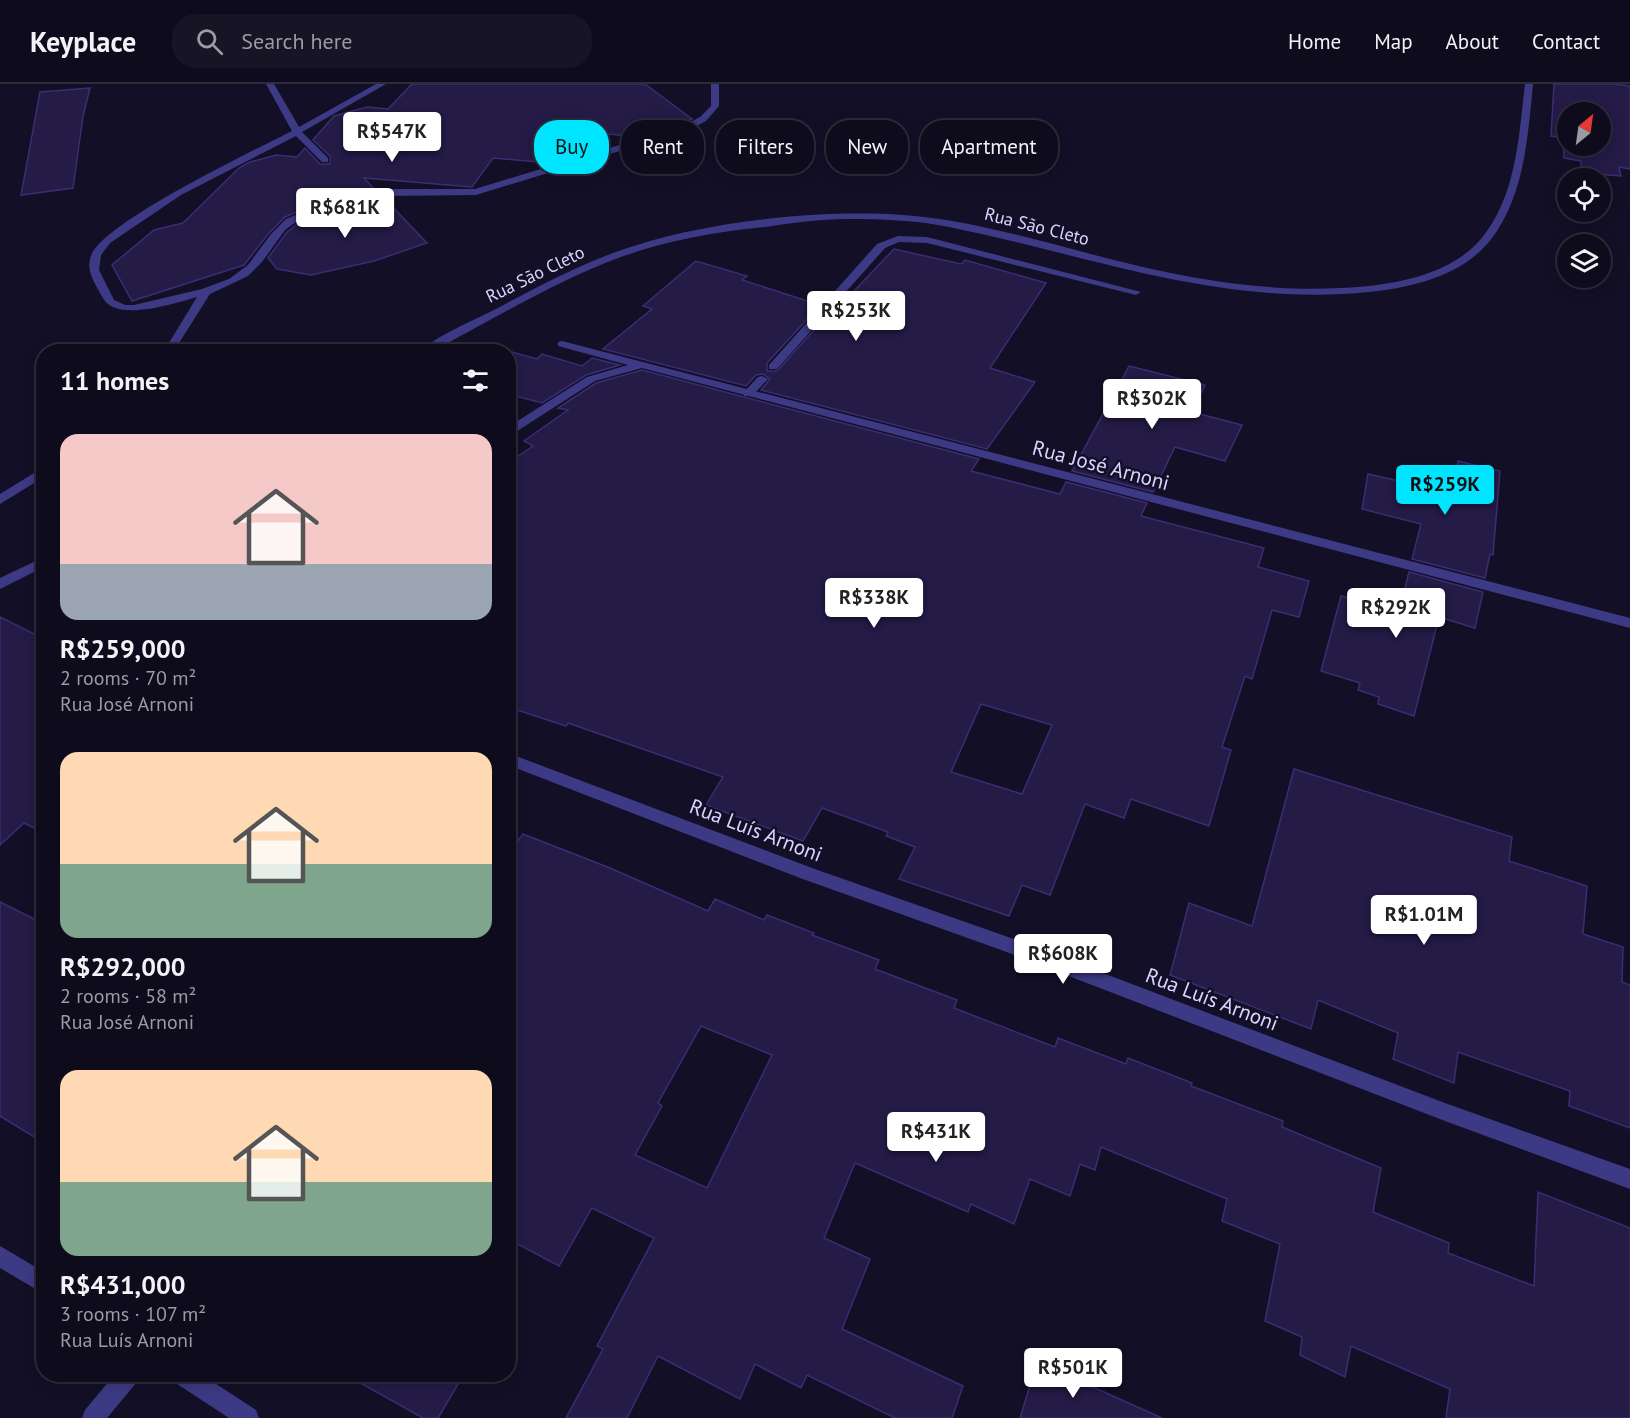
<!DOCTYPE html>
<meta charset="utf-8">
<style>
:root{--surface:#0e0b1c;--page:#171425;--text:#f1f3f6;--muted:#9b9ba3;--line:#2e2b3b;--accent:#00e5ff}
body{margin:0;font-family:"PT Sans",sans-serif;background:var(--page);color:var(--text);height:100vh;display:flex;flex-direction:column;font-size:22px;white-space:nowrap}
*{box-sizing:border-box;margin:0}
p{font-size:20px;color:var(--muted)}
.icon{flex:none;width:33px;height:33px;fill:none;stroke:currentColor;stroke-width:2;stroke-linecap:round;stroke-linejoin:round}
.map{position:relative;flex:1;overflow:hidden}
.panel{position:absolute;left:36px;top:260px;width:480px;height:1038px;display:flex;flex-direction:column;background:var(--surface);border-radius:24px;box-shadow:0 3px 15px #0003,0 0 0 2px var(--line)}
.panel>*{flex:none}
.banner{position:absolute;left:534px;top:36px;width:570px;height:54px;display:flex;gap:12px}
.needle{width:39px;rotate:29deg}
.controls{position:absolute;left:1557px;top:18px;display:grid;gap:12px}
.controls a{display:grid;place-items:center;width:54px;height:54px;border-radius:50%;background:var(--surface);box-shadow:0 3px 15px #0003,0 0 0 2px var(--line);font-size:30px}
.price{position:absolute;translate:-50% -51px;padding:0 14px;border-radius:6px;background:#fff;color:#222;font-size:20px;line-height:39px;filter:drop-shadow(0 2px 3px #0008)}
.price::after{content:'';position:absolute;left:50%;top:36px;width:18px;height:14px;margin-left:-9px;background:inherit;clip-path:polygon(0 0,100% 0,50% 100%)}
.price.active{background:var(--accent);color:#111}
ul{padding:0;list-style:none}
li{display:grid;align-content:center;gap:12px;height:318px;padding:0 24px}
li span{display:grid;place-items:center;height:186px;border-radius:18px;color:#555}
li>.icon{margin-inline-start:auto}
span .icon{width:108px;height:108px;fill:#fffc;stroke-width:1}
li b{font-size:26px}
h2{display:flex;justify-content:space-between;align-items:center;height:72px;padding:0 24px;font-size:26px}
.pill{padding:0 21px;border-radius:24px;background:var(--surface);box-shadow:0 3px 15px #0003,0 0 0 2px var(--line);font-size:21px;line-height:54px}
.pill.active{background:var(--accent);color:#111}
header{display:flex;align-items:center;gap:36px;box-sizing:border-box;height:84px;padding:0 30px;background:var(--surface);border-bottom:2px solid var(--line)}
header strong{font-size:28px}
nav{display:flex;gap:33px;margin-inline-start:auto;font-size:21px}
.search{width:420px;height:54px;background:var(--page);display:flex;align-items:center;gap:15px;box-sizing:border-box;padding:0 21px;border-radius:24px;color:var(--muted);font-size:22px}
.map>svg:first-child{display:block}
.building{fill:#241b47;stroke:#3b2d73;stroke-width:1.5;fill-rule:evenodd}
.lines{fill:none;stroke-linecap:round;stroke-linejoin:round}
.service{fill:#3d3a85;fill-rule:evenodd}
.minor{fill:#3d3a85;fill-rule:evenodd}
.labels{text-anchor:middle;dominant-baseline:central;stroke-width:5;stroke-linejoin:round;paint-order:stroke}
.far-street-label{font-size:18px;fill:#d9d4ff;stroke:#130f26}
.street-label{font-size:21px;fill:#d9d4ff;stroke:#130f26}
</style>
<header>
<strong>Keyplace</strong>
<div class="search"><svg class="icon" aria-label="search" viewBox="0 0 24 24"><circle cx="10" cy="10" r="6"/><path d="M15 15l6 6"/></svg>Search here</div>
<nav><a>Home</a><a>Map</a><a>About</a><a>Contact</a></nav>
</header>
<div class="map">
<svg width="1630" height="1334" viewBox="0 0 1630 1334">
<rect width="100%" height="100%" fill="#130f26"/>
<g class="building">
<polygon points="412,0 645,0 692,35 638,53 598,49 586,69 550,79 493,74 472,103 364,94 375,106 320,118 285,133 269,149 244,181 132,217 112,181 154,146 183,139 239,84 250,78 276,71 297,73 305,64 320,80 330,80 330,72 313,56 334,32 367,23 388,25"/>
<path d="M1554,0H1614L1630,2V85L1619,83L1621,92L1582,89L1581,77L1564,74L1563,54L1551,52ZM1568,28H1600V62H1568Z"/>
<polygon points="90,4 83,32 73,104 21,111 40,8"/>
<polygon points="384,114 427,159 374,177 311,191 277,185 268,174 287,148 304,135 343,122"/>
<polygon points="894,165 961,180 965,176 1046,199 990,284 1035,298 987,365 761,306 770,295 763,290 756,291 746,302 603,265 652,225 643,222 696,177 747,192 742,196 820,221 767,279 767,287 777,287 833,225 836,226"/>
<polygon points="508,267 537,275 542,270 582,282 592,274 620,281 586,291 542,319 508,310"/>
<polygon points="1129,282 1205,301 1192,328 1242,341 1225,377 1175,363 1153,408 1072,387"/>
<path d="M642,286L979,375L971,387L1060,410L1066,398L1147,419L1141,432L1264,464L1258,483L1309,497L1299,533L1272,526L1252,595L1245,592L1222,663L1231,666L1209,742L1131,715L1124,734L1085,720L1050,811L1022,801L1009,832L899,795L915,763L886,752L888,748L822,724L803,757L706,721L723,693L568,639L566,642L508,623V379L533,362L524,357L568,326L558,324L596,299ZM981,620L1052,641L1022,710L951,688Z"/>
<polygon points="1458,377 1500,387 1493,471 1490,470 1485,494 1412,475 1421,440 1362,425 1368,390 1439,406 1439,400 1454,403"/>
<polygon points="1409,488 1483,508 1475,544 1439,533 1414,632 1378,620 1379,613 1358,606 1360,599 1321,587 1341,512 1399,528"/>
<polygon points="0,533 44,555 44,749 24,739 0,761"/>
<polygon points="1294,685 1512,753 1509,777 1587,802 1583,850 1623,863 1622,898 1630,901 1630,1044 1569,1022 1570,1007 1458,968 1454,999 1393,975 1398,949 1318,916 1311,945 1170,891 1189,819 1252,842"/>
<path d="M523,750L610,784L708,827L715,815L764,836L767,831L814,849L812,851L879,876L875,885L957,916L954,924L1055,963L1058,954L1126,980L1128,974L1192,999L1191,1002L1283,1037L1282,1043L1381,1084L1373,1128L1449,1159L1448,1169L1534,1202L1538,1108L1630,1144V1334H1446L1450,1305L1351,1262L1345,1293L1300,1271L1302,1253L1265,1237L1280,1160L1222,1137L1227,1115L1101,1063L1095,1086L1080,1080L1070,1112L1030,1095L1014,1140L971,1120L968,1128L855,1079L824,1154L870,1175L842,1245L963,1302L952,1334H895L807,1291L801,1304L755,1280L740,1315L658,1272L627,1334H566L603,1265L597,1262L654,1154L592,1124L559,1182L508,1155V770ZM701,942L772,971L707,1104L635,1071L662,1022L658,1019Z"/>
<polygon points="0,818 44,840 44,1059 0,1032"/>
<polygon points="1037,1278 1162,1334 1020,1334"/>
<polygon points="344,1290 464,1290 438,1334 423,1334"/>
</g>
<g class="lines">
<g class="service">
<path d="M266,0H274L299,43L376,0H386L302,48L328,74V78H322L296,52L181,111L110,159L101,171L99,186L114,216L125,221H134L202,205L229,195L248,181L271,150L286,135L321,120L367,109L395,105H475L685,41L700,33L711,22V0H719V22L706,37L691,45L476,111L382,112L342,120L303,133L285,146L262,178L248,192L210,210L174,267H164L197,213C176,219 116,239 103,214C96,201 85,187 91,172C103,138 255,66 292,47Z"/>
<polygon points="898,152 927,153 1141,208 1136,211 927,159 899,158 885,164 777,285 769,285 769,281 877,160"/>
<polygon points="762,292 768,295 766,297 752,312 744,312 744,308 758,293"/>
<polygon points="44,383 44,393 0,420 0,410"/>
</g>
<g class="minor">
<path d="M1525,0H1533C1528,50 1525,104 1497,147C1470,190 1416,203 1369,208C1220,223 1092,172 949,143C916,136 881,135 847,135C820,135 792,139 765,143C716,148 668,156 621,173C556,197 495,234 433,267H420C441,249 473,237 498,224C535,204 573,184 613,169C696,138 816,125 903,131C973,136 1042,158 1110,175C1196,197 1280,211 1369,202C1412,197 1461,185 1487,147C1517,105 1519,49 1525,0Z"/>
<polygon points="562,257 1630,534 1630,544 642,284 595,297 508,353 508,343 587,293 628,281 558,262 558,258"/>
<polygon points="44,473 44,483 0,505 0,494"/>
<polygon points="508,669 812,784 1008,853 1445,1019 1630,1085 1630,1105 1445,1037 1004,867 800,794 508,681"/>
<polygon points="0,1162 44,1188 44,1210 0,1184"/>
<polygon points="115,1290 140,1290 137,1298 107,1334 82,1334 85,1326"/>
<polygon points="171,1290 201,1290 256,1326 259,1334 229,1334 174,1298"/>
</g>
</g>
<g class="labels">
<g class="far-street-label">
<text transform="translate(1037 142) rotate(14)">Rua São Cleto</text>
<text transform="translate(535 190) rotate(-26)">Rua São Cleto</text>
</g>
<g class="street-label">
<text transform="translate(1101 381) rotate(15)">Rua José Arnoni</text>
<text transform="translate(756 746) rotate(21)">Rua Luís Arnoni</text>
<text transform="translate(1212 915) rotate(21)">Rua Luís Arnoni</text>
</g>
</g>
</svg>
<div class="controls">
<a><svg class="needle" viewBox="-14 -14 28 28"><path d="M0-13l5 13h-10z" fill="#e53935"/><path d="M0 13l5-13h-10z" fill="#9b9ba3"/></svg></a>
<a><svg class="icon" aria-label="locate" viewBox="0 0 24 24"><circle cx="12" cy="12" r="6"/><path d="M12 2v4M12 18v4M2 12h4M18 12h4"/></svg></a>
<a><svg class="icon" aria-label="layers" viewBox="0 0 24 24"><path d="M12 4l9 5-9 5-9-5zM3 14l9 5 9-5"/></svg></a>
</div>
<b class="price" style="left:392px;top:79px">R$547K</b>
<b class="price" style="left:345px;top:155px">R$681K</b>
<b class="price" style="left:856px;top:258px">R$253K</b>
<b class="price" style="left:1152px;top:346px">R$302K</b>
<b class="price active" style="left:1445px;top:432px">R$259K</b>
<b class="price" style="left:874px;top:545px">R$338K</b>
<b class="price" style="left:1396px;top:555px">R$292K</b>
<b class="price" style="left:1424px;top:862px">R$1.01M</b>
<b class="price" style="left:1063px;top:901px">R$608K</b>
<b class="price" style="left:936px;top:1079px">R$431K</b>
<b class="price" style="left:1073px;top:1315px">R$501K</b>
<div class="banner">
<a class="pill active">Buy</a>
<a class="pill">Rent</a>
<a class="pill">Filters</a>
<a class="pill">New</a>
<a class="pill">Apartment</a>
</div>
<section class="panel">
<h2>11 homes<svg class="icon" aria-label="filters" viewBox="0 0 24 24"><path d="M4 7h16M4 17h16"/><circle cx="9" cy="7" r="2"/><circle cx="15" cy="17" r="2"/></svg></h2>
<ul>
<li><span style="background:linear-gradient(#f6c9c9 70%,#9aa5b1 0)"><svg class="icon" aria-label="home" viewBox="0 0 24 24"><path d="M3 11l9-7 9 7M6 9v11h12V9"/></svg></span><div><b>R$259,000</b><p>2 rooms · 70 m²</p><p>Rua José Arnoni</p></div></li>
<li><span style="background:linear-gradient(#ffd9b3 60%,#7fa58c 0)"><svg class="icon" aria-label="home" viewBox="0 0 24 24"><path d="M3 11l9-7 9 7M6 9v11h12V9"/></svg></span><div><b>R$292,000</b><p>2 rooms · 58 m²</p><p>Rua José Arnoni</p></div></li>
<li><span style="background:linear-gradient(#ffd9b3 60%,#7fa58c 0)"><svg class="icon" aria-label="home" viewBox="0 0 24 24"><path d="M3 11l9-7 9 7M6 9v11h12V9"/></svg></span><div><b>R$431,000</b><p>3 rooms · 107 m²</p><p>Rua Luís Arnoni</p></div></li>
</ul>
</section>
</div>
